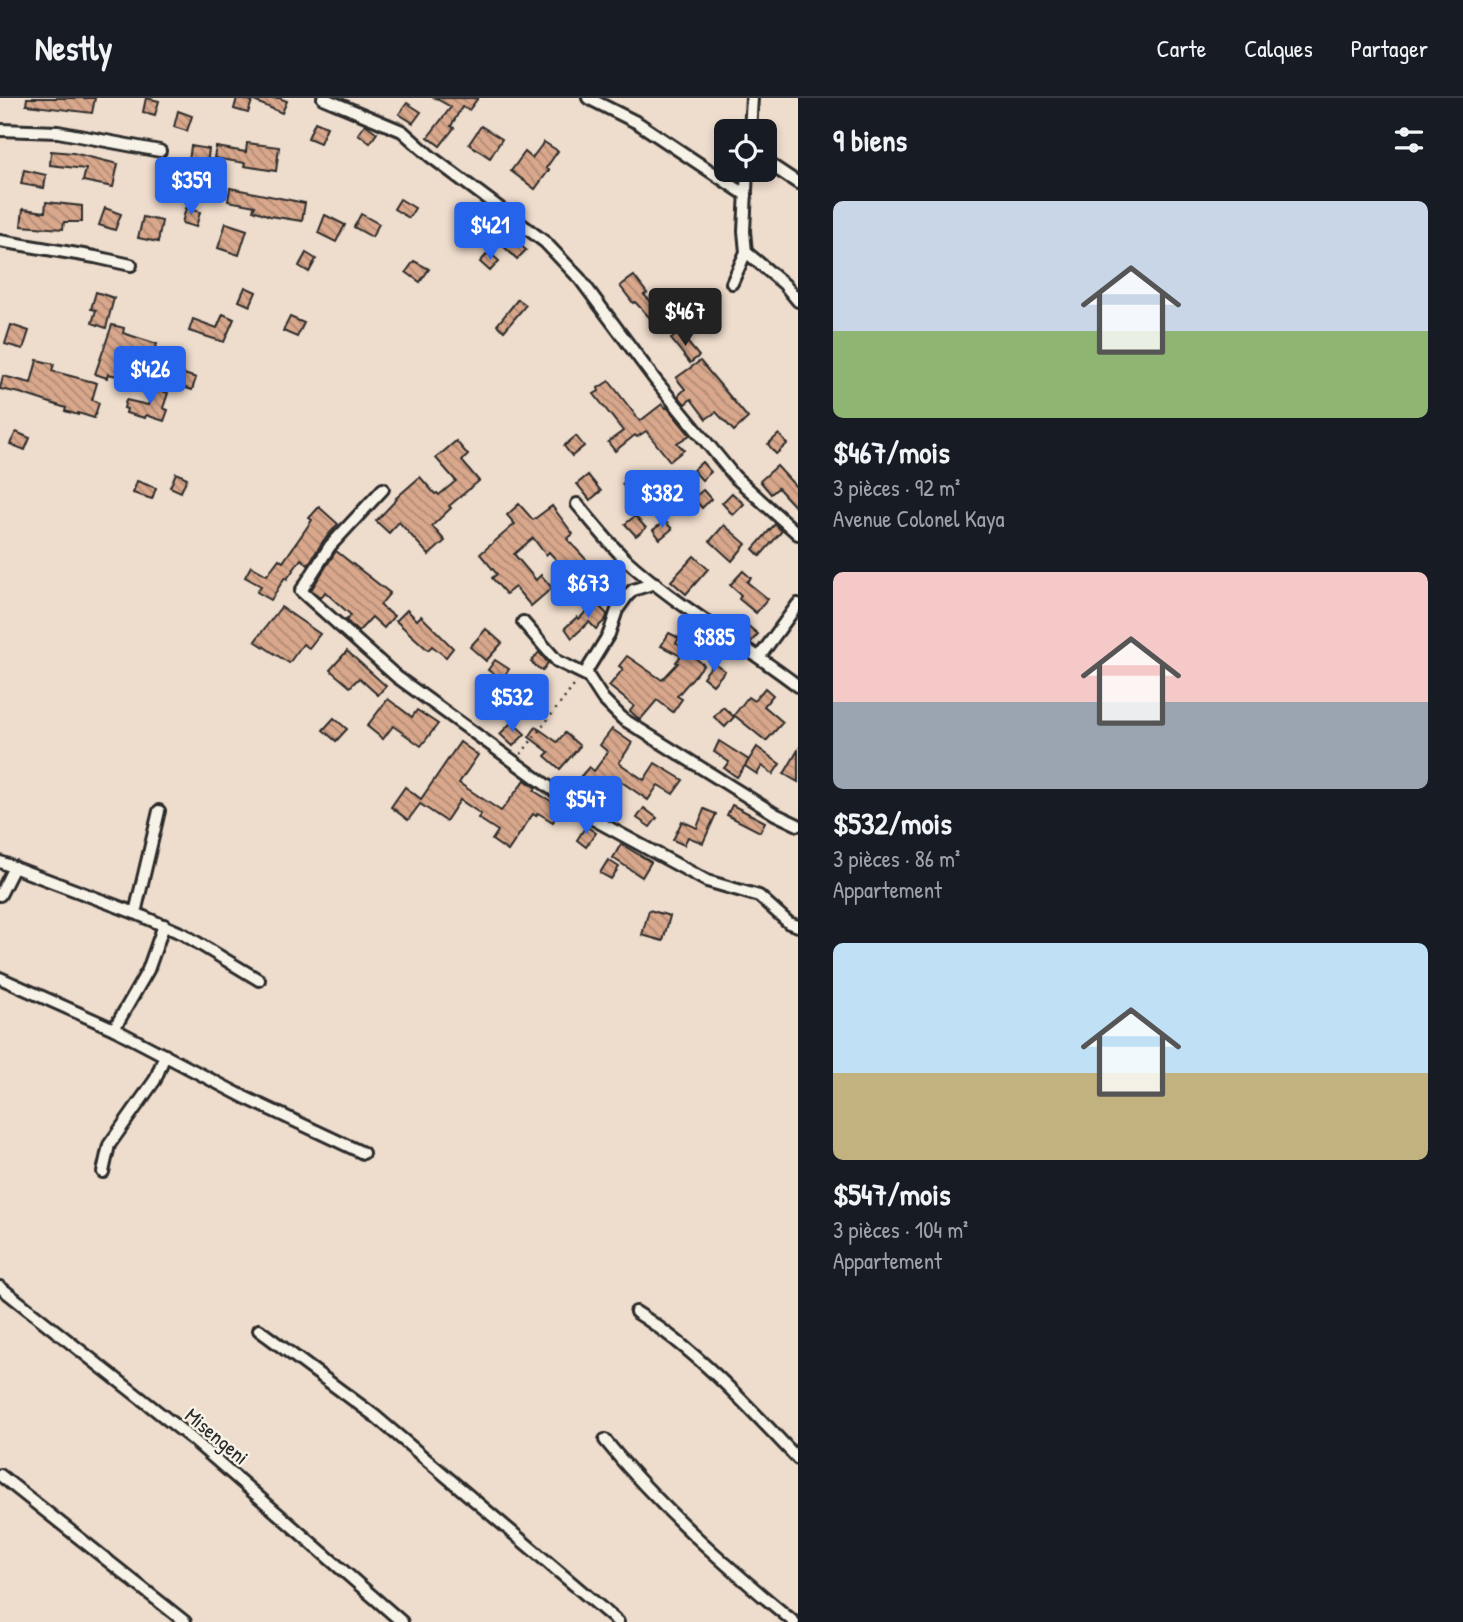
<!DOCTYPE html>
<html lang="fr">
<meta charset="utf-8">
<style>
:root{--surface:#171b24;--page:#242831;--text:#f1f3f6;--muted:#9ea1a6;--line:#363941;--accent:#2563eb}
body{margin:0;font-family:"Patrick Hand",sans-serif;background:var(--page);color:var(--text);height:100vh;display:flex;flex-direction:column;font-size:26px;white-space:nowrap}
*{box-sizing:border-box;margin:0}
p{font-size:23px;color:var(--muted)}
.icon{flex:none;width:38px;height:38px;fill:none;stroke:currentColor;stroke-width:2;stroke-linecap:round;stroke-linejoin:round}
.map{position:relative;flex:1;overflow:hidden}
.sheet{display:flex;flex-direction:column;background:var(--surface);width:665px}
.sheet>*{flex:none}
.tools{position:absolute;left:714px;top:21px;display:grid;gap:14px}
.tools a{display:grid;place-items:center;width:63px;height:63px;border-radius:10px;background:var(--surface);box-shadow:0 4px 10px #0003;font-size:35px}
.price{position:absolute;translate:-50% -60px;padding:0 16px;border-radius:7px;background:var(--accent);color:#fff;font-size:23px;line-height:46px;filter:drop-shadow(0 2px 4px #0008)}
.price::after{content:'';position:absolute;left:50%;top:42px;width:21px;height:16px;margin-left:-10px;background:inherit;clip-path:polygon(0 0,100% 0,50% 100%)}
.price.on{background:#222;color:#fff}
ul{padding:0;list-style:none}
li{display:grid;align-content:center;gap:14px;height:371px;padding:0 35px}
li span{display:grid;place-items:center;height:217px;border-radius:10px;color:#555}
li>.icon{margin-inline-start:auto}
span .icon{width:126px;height:126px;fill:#fffc;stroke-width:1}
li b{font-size:30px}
h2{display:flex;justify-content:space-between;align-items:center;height:84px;padding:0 35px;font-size:30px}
header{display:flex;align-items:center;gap:42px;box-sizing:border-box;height:98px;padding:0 35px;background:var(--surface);border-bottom:2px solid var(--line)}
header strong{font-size:33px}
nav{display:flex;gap:38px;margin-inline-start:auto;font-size:24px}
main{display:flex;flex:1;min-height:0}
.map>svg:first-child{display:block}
.building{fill:url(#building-back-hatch);stroke:#2b2b2b;stroke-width:2}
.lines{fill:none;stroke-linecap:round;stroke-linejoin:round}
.street-casing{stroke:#2b2b2b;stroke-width:16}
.path{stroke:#2b2b2b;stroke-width:2.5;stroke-dasharray:2 5;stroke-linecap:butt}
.street{stroke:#f7f3e8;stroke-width:10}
.labels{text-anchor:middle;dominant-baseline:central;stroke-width:5;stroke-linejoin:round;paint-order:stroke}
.street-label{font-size:21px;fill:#2b2b2b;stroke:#f7f3e8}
</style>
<header>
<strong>Nestly</strong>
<nav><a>Carte</a><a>Calques</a><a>Partager</a></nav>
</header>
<main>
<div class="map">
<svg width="798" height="1524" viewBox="0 0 798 1524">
<defs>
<pattern id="building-back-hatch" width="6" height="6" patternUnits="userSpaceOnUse" patternTransform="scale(1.75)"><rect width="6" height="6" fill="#d9a88c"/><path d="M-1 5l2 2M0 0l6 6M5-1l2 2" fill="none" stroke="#b08973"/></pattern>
</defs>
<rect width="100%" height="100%" fill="#eedccc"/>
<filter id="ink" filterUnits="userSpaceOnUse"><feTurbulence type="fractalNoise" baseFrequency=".0143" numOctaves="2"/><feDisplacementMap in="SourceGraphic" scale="14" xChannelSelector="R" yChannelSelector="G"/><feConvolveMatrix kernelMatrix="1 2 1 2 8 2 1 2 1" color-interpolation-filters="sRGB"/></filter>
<g filter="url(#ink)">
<g class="building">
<polygon points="27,0 95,0 92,15 26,7"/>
<polygon points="146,0 159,3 155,17 143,14"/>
<polygon points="237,0 252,3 248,15 234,11"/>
<polygon points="247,0 279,0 287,3 282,15"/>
<polygon points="435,0 478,0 469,12 462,9 451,28 454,30 440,48 428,39 451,9"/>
<polygon points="407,5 421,14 413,25 399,16"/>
<polygon points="178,13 192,18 187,33 174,29"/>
<polygon points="315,24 327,29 320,45 308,40"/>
<polygon points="365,26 377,35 370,45 358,36"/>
<polygon points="481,28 502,41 490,60 469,46"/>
<polygon points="544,44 558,53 546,70 549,72 535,91 511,73 525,54 532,60"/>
<polygon points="247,45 279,49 276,73 244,68 245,65 214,60 216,49 246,54"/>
<polygon points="191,48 209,51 206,74 198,73 190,102 176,98 179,84 186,86"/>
<polygon points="51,53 73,55 118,66 113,89 83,83 86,71 50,67"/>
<polygon points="24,72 46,77 44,90 21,86"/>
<polygon points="230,90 305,105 302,123 270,118 253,112 255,108 228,103"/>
<polygon points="400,101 415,110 409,120 394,111"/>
<polygon points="46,104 82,108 82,124 64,124 63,131 21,128 23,111 45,114"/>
<polygon points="105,110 121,116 115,132 99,127"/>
<polygon points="186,110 200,114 196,129 182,125"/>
<polygon points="361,116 379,126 372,139 354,129"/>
<polygon points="325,117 345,127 336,144 318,135"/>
<polygon points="143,119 162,123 158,144 138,140"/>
<polygon points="226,125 247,132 239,157 218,150"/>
<polygon points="511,139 526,152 517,161 503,148"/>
<polygon points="489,154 499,163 490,173 480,164"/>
<polygon points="306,155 316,161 309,174 299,168"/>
<polygon points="414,163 429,171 420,184 406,174"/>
<polygon points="634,178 647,195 644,197 659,211 650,220 635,204 633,205 620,188"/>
<polygon points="245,189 256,194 250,208 239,203"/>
<polygon points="96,194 114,200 106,230 92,225 96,212 91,211"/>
<polygon points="518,201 526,207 504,233 497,227"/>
<polygon points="223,216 234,221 224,244 189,233 193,221 217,230"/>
<polygon points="290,219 304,225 297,239 283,233"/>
<polygon points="11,227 29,233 23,251 5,246"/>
<polygon points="112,227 124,230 123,235 157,246 153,259 151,259 146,284 108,276 107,280 95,276"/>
<polygon points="679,234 699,258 690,265 671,241"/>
<polygon points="37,262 54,266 52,273 97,285 92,302 99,305 94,320 78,315 78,317 65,313 66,310 20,295 0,291 3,278 31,285"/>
<polygon points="700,263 748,320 734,333 716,314 706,321 691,301 685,306 678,298 685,291 676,280"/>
<polygon points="181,275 196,280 192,292 177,287"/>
<polygon points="609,283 640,323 662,306 666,310 667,309 690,337 677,345 684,352 670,363 646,333 637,339 635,337 615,353 608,344 623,333 594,296 599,293 598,290"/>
<polygon points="154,290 168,295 163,310 168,312 164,323 146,317 145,320 126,315 127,311 124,310 126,302 148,307"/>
<polygon points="16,334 30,340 25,352 10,346"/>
<polygon points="779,336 787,346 776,356 768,346"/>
<polygon points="576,338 584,348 572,358 564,348"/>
<polygon points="456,343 468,357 462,363 479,383 449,408 451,410 432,428 445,443 429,457 399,424 389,435 376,423 397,401 396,400 420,379 435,396 437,395 439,397 456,383 436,360"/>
<polygon points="702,364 711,374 702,382 693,372"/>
<polygon points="777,368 798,391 798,412 778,390 771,396 760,383"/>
<polygon points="176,375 187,380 181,394 170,389"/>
<polygon points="588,377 601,393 590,402 577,386"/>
<polygon points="632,378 640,387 630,395 622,386"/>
<polygon points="137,383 156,390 152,401 133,395"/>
<polygon points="703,392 711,401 702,410 693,400"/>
<polygon points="732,395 744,406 733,417 722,405"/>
<polygon points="519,406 533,422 552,408 573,436 567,441 594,470 601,463 619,481 599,501 577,479 574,481 549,454 546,457 533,440 514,456 536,482 541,477 552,490 531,508 515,489 506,496 492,480 497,476 480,456 515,426 507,417"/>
<polygon points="319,409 338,426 323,443 308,467 301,461 287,481 285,479 271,502 257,494 261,488 245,479 251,468 267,477 279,461 283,464 312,422 309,420"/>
<polygon points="635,418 646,430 636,438 625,426"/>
<polygon points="665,423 672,431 660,441 653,432"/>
<polygon points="775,426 782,433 760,458 753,451"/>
<polygon points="724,427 746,446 732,463 710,443"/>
<polygon points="336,453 390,495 380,507 394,518 384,530 372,519 358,534 346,522 351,517 325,494 321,500 311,492"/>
<polygon points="694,458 708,471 686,496 671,483"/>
<polygon points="743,473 751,480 747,484 768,501 756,515 739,501 741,497 730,487"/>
<polygon points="595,504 607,516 606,521 596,531 589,524 572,540 565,530 577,519 579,521"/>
<polygon points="281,509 320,536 309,550 303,546 289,565 255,543"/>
<polygon points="407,512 417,522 421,518 453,550 446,559 432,548 428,552 396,523"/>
<polygon points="747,527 758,536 751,544 739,536"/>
<polygon points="486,531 502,545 486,563 470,549"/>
<polygon points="669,535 679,540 676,545 704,567 677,598 682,601 673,614 657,602 640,622 630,613 634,608 609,588 623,571 619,568 627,558 662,582 678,565 676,564 681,558 661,548"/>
<polygon points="347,553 386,588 378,597 359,580 350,589 330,572"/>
<polygon points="539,554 548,565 542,573 531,564"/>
<polygon points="495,562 509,571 502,582 488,572"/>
<polygon points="714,565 725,573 713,587 703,579"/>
<polygon points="765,590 773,597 764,608 783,624 766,643 734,617 748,599 754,603"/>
<polygon points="513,596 523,604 513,615 503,606"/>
<polygon points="388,601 412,619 417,612 438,626 421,648 393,628 383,641 367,628"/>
<polygon points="723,609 734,619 725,629 714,619"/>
<polygon points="334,620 347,631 336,643 323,632"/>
<polygon points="512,624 525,636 513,648 500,636"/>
<polygon points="536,629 557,644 565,635 580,648 560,671 545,658 549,654 529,639"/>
<polygon points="612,631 632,645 619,665 644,682 655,665 683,682 673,696 658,687 648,702 616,680 598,702 588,694 586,696 574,686 589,669 594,673 608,654 600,647"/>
<polygon points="719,643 749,662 737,679 724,670 729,664 714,654"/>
<polygon points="460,644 478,657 459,685 501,713 525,682 536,690 534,693 561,709 553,724 538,715 536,718 533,716 508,753 492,742 498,733 478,720 481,716 460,702 446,723 420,706 408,722 391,709 405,689 421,701"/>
<polygon points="757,649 780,666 773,676 762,668 757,676 745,668"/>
<polygon points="798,652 798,684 784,676"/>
<polygon points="732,707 765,724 760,734 727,717"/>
<polygon points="644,710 657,720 650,729 637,720"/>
<polygon points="704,711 716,716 703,745 688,739 684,747 673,742 682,723 697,730"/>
<polygon points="586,728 596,735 586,749 577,742"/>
<polygon points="621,746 651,764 642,779 613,760"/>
<polygon points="608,762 619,769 611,781 600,775"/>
<polygon points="649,812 670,818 663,843 642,837"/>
</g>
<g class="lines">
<g class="street-casing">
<g id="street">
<polyline points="323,0 402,33 430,58 545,144 580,181 656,283 735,379 798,436"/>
<polyline points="588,0 638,25 746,97"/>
<polyline points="0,32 58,34 160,53"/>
<polyline points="750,33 752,0"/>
<polyline points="765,63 798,85"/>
<polyline points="0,143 95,159 131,167"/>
<polyline points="746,154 784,186 798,203"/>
<polyline points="732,185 746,154 744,133 747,72"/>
<polyline points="383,391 330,448 301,493 397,579 593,721 707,783 759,798 789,825 798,828"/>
<path d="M577,406C592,424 607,443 623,459C676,508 741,544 798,588"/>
<polyline points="655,485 633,492 627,498 617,512 609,536 587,572 588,578 603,601 623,621 775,716 798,727"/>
<polyline points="523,524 557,563 588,578"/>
<polyline points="760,558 798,506"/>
<polyline points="0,764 135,815 159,713"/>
<polyline points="0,797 14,769"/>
<polyline points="135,815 183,836 259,882"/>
<polyline points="0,880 114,931 246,1000 363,1055"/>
<polyline points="114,931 148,872 164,827"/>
<polyline points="103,1074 109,1047 155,982 165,957"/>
<polyline points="0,1189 191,1340 402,1524"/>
<path d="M636,1214C698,1253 748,1308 798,1361"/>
<polyline points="259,1232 375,1318 618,1524"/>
<path d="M605,1342C659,1409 727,1469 794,1524"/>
<polyline points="0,1377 185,1524"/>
</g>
</g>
<polyline class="path" points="521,656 577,584"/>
<use href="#street" class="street"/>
</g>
</g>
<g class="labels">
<g class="street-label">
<text transform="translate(217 1338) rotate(40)">Misengeni</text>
</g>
</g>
</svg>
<div class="tools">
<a><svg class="icon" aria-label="locate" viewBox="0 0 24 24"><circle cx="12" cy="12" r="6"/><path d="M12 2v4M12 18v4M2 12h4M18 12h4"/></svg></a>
</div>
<b class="price" style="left:191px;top:119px">$359</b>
<b class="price" style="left:490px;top:164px">$421</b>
<b class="price on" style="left:685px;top:250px">$467</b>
<b class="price" style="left:150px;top:308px">$426</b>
<b class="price" style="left:662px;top:432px">$382</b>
<b class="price" style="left:588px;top:522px">$673</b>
<b class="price" style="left:714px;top:576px">$885</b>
<b class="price" style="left:512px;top:636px">$532</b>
<b class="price" style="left:586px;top:738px">$547</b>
</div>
<section class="sheet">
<h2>9 biens<svg class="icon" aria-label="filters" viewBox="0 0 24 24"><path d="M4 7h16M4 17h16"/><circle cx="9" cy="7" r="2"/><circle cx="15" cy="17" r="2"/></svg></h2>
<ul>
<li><span style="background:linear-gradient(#c9d6e8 60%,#8fb573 0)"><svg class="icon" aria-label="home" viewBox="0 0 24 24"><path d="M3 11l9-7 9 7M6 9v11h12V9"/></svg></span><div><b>$467/mois</b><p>3 pièces · 92 m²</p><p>Avenue Colonel Kaya</p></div></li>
<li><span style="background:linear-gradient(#f6c9c9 60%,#9aa5b1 0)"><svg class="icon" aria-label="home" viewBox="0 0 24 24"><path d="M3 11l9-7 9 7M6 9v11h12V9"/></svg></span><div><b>$532/mois</b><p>3 pièces · 86 m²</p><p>Appartement</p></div></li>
<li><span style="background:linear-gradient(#bfe0f5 60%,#c2b280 0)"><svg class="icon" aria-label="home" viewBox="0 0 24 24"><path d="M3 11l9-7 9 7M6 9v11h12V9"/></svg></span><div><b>$547/mois</b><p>3 pièces · 104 m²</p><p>Appartement</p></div></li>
</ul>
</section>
</main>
